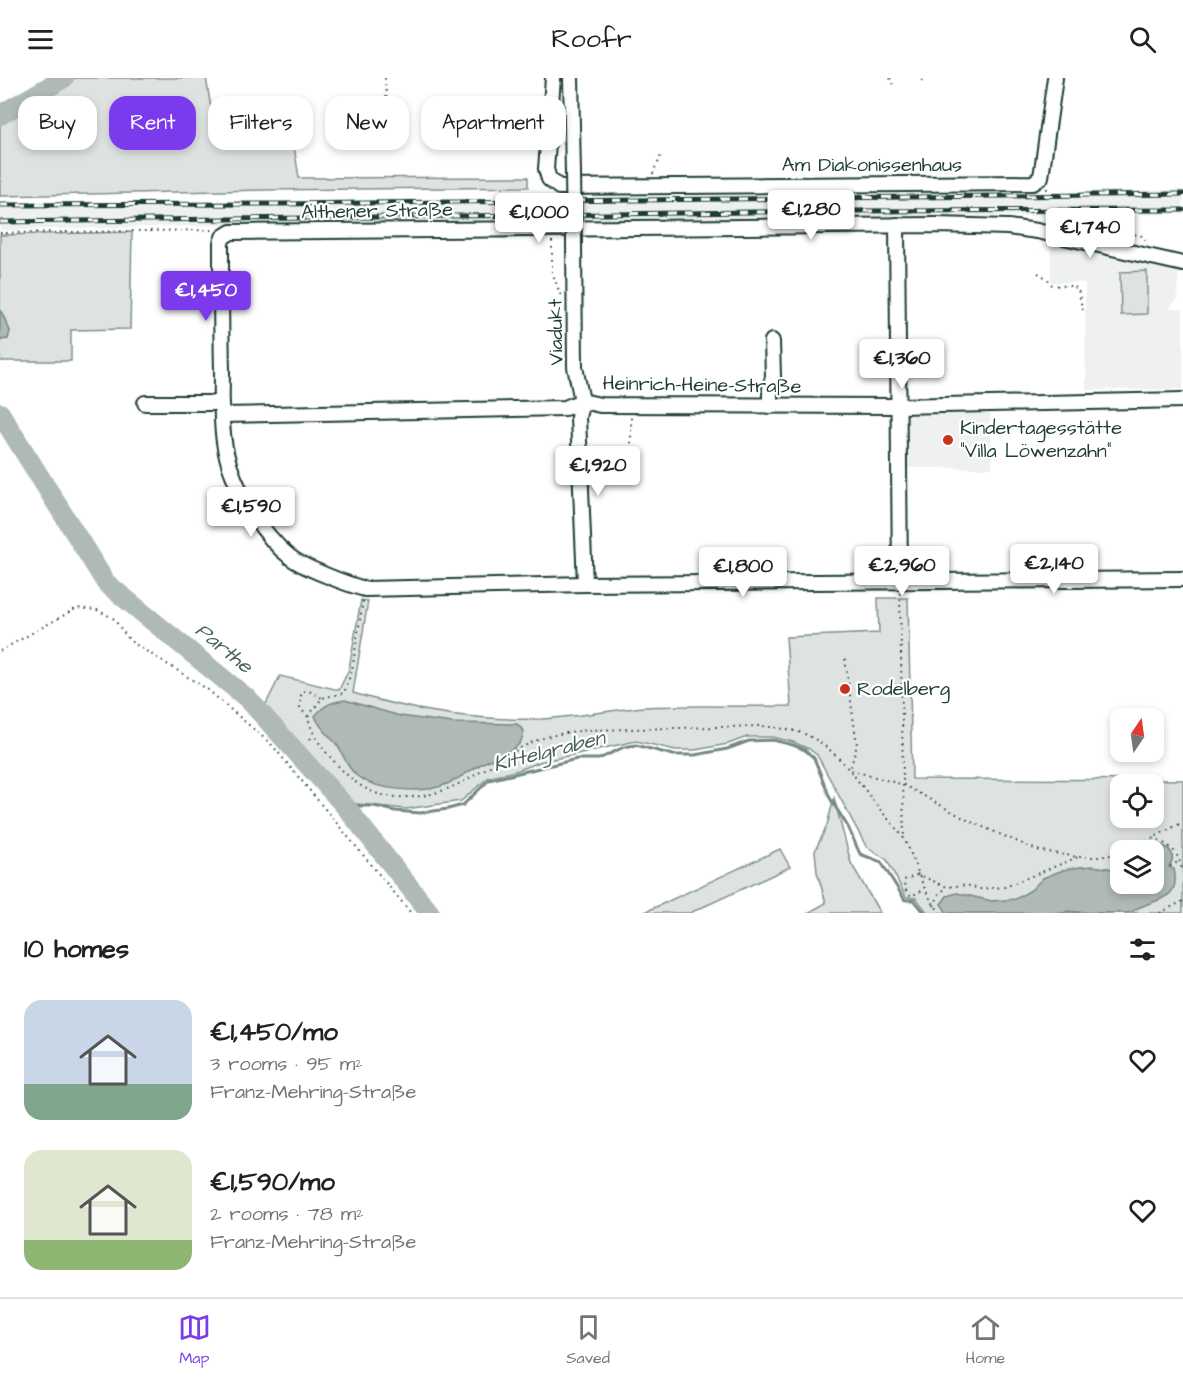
<!DOCTYPE html>
<meta charset="utf-8">
<style>
:root{--surface:#fff;--page:#f2f2f2;--text:#202124;--muted:#757577;--line:#e0e0e0;--accent:#7c3aed}
body{margin:0;font-family:"Architects Daughter",sans-serif;background:var(--page);color:var(--text);height:100vh;display:flex;flex-direction:column;font-size:22px;white-space:nowrap}
*{box-sizing:border-box;margin:0}
p{font-size:20px;color:var(--muted)}
.icon{flex:none;width:33px;height:33px;fill:none;stroke:currentColor;stroke-width:2;stroke-linecap:round;stroke-linejoin:round}
.map{position:relative;height:835px;overflow:hidden}
.details{display:flex;flex-direction:column;background:var(--surface);flex:1}
.details>*{flex:none}
.hud{position:absolute;left:18px;top:18px;width:600px;height:54px;display:flex;gap:12px}
.needle{width:39px;rotate:13deg}
.controls{position:absolute;left:1110px;top:630px;display:grid;gap:12px}
.controls a{display:grid;place-items:center;width:54px;height:54px;border-radius:12px;background:var(--surface);box-shadow:0 3px 9px #0003;font-size:30px}
.price{position:absolute;translate:-50% -51px;padding:0 14px;border-radius:6px;background:#fff;color:#222;font-size:20px;line-height:39px;filter:drop-shadow(0 2px 3px #0008)}
.price::after{content:'';position:absolute;left:50%;top:36px;width:18px;height:14px;margin-left:-9px;background:inherit;clip-path:polygon(0 0,100% 0,50% 100%)}
.price.on{background:var(--accent);color:#fff}
ul{padding:0;list-style:none}
li{display:flex;align-items:center;gap:18px;height:150px;padding:0 24px}
li span{display:grid;place-items:center;flex:none;width:168px;height:120px;border-radius:18px;color:#555}
li>.icon{margin-inline-start:auto}
span .icon{width:72px;height:72px;fill:#fffc;stroke-width:1}
li b{font-size:26px}
h2{display:flex;justify-content:space-between;align-items:center;height:72px;padding:0 24px;font-size:26px}
.pill{padding:0 21px;border-radius:18px;background:var(--surface);box-shadow:0 3px 9px #0003;font-size:21px;line-height:54px}
.pill.on{background:var(--accent);color:#fff}
header{display:flex;justify-content:space-between;align-items:center;height:78px;padding:0 24px;background:var(--surface);font-size:27px;font-weight:600}
.tabs{display:flex;justify-content:space-around;align-items:center;height:84px;border-top:2px solid var(--line);background:var(--surface);font-size:16px;color:var(--muted)}
.tabs a{display:grid;justify-items:center;gap:3px}
.tabs .on{color:var(--accent)}
.map>svg:first-child{display:block}
.built{fill:#eef1f0}
.green{fill:#dee3e2;stroke:#7e908b;stroke-width:1.5;fill-rule:evenodd}
.water{fill:#afbab7;stroke:#758883;stroke-width:1.5}
.lines{fill:none;stroke-linecap:round;stroke-linejoin:round}
.stream{stroke:#758883;stroke-width:3}
.river{stroke:#afbab7;stroke-width:20}
.minor-casing{stroke:#1f3d34;stroke-width:18}
.path{stroke:#1f3d34;stroke-width:2;stroke-dasharray:1.5 4.5;stroke-linecap:butt}
.minor{stroke:#fff;stroke-width:14}
.rail-casing{stroke:#1f3d34;stroke-width:5}
.rail{stroke:#fff;stroke-width:3;stroke-dasharray:9;stroke-linecap:butt}
.minor-bridge-casing{stroke:#1f3d34;stroke-width:18;stroke-linecap:butt}
.minor-bridge{stroke:#fff;stroke-width:14}
.poi-dot{fill:#c8321e;stroke:#fff;stroke-width:2}
.labels{text-anchor:middle;dominant-baseline:central;stroke-width:4.5;stroke-linejoin:round;paint-order:stroke}
.street-label{font-size:20px;fill:#1f3d34;stroke:#fff}
.poi-label{font-size:20px;fill:#1f3d34;stroke:#fff;text-anchor:start}
.water-label{font-size:21px;font-style:italic;fill:#4a625b;stroke:#fff}
</style>
<header><svg class="icon" aria-label="menu" viewBox="0 0 24 24"><path d="M4 6h16M4 12h16M4 18h16"/></svg>Roofr<svg class="icon" aria-label="search" viewBox="0 0 24 24"><circle cx="10" cy="10" r="6"/><path d="M15 15l6 6"/></svg></header>
<div class="map">
<svg width="1183" height="835" viewBox="0 0 1183 835">
<rect width="100%" height="100%" fill="#fff"/>
<filter id="ink" filterUnits="userSpaceOnUse"><feTurbulence type="fractalNoise" baseFrequency=".0167" numOctaves="2"/><feDisplacementMap in="SourceGraphic" scale="12" xChannelSelector="R" yChannelSelector="G"/><feConvolveMatrix kernelMatrix="1 2 1 2 8 2 1 2 1" color-interpolation-filters="sRGB"/></filter>
<g filter="url(#ink)">
<g class="built">
<polygon points="1183,112 1183,136 588,144 284,146 0,152 0,125 280,124"/>
<polygon points="1051,164 1179,191 1177,221 1169,231 1183,231 1183,311 1086,312 1085,205 1051,204"/>
<polygon points="990,333 992,390 905,390 905,334"/>
</g>
<g class="green">
<polygon points="71,0 206,0 217,65 293,62 299,100 528,99 528,109 265,112 0,118 0,42"/>
<polygon points="132,154 130,251 71,252 71,283 0,283 0,260 2,262 10,253 0,231 0,157"/>
<polygon points="1147,193 1147,236 1121,237 1120,194"/>
<path d="M878,520H908L912,701L1183,702V835H928L916,820L906,819L887,782L866,768L817,677L809,671L793,664L773,659H747L728,666L695,672H676L636,663L540,684L519,692L488,700L461,723L406,731L348,725L265,628L280,598L339,612L349,591L361,522L368,523L353,615C413,633 478,643 541,641C576,639 611,632 645,629C694,627 743,629 791,628L786,559L879,555ZM1120,706H1154V740H1120ZM1120,772H1154V806H1120Z"/>
<polygon points="834,720 851,785 880,835 808,835 826,825 817,794 815,773 827,747"/>
<polygon points="780,771 790,789 690,835 643,835"/>
</g>
<g class="water">
<polygon points="0,231 10,253 8,261 1,262 0,260"/>
<path d="M345,622L400,638L453,645L517,646L524,653C523,656 522,663 519,666C512,675 493,680 483,685C471,692 459,701 447,706C424,716 377,713 357,698C347,690 344,677 337,667C329,656 320,651 315,638C324,627 331,624 345,622Z"/>
<path d="M1162,767C1173,772 1175,779 1169,789L1174,791C1181,822 1158,820 1138,830C1137,830 1131,835 1130,835C1120,835 1078,835 1068,833L1064,835H947L941,826L947,818L957,815L992,823L1016,821L1031,812L1043,800L1063,792L1080,789L1093,788L1120,792V806H1154V772H1152Z"/>
</g>
<g class="lines">
<polyline class="stream" points="345,728 374,728 395,733 420,735 448,731 463,727 489,702 577,681 599,681 624,669 636,667 673,677 695,677 727,671 749,663 773,662 793,667 805,672 814,680 830,720 848,749 860,776 881,784 905,822 914,822 925,835"/>
<g class="river">
<polyline points="0,37 64,0"/>
<polyline points="0,335 106,505 248,621 345,728 430,835"/>
</g>
<g class="minor-casing">
<g id="minor">
<polyline points="553,0 546,91 549,101 559,109 1033,105 1041,99 1055,0"/>
<polyline points="571,0 573,95"/>
<polyline points="897,147 900,503"/>
<polyline points="574,164 575,289 582,323 578,339 585,506"/>
<path d="M1183,186L1037,153L1008,149L937,147L231,154L223,159L221,165C221,208 221,250 222,293C222,320 220,348 226,375C234,410 262,457 290,479C302,489 349,507 365,511L585,506L1183,501"/>
<polyline points="145,325 222,325"/>
<polyline points="770,328 770,310 773,299 772,263"/>
<polyline points="222,337 565,330 582,323 600,327 897,328 1183,322"/>
</g>
</g>
<g class="path">
<polyline points="385,0 389,57"/>
<polyline points="890,0 893,6"/>
<polyline points="922,3 926,0"/>
<path d="M653,96C654,88 660,86 661,75"/>
<polyline points="1046,111 1052,110"/>
<polyline points="1093,152 1140,157 1144,159 1147,167"/>
<polyline points="0,155 213,152"/>
<polyline points="552,163 552,194 562,221"/>
<path d="M1038,195L1048,201L1050,206C1059,210 1070,205 1078,211L1083,234"/>
<polyline points="621,403 620,389 631,377 631,338"/>
<polyline points="900,515 904,761"/>
<path d="M363,523L352,592L344,615L322,620L308,639C313,661 327,676 342,692C359,709 374,718 398,719C455,722 487,684 535,663C552,656 571,654 589,652L762,648C777,650 793,651 807,657C838,672 858,703 878,729C886,739 897,750 904,761C917,785 921,814 941,835"/>
<polyline points="0,573 77,530 97,532 113,540 130,563 207,611 272,667 411,835"/>
<polyline points="845,581 857,667 850,692 904,707 969,743 1037,772 1078,779 1100,779 1120,775"/>
<polyline points="308,639 300,630 301,616 304,613 309,613 322,620"/>
<polyline points="310,660 312,663"/>
<path d="M1153,760C1173,768 1178,774 1183,795"/>
<polyline points="1130,772 1183,744"/>
<polyline points="1170,788 1180,783"/>
<polyline points="917,796 947,809 966,807 980,811 1005,809 1078,779"/>
<polyline points="917,797 904,802 905,811 911,818 925,811"/>
<polyline points="934,828 939,816 947,809"/>
<polyline points="1160,835 1183,823"/>
</g>
<use href="#minor" class="minor"/>
<g class="rail-casing">
<g id="rail">
<polyline points="0,127 279,126 1183,116"/>
<polyline points="0,144 833,133 1183,132"/>
</g>
</g>
<use href="#rail" class="rail"/>
<g class="minor-bridge-casing">
<polyline id="minor-bridge" points="573,95 574,164"/>
</g>
<use href="#minor-bridge" class="minor-bridge"/>
</g>
</g>
<g class="poi-dot">
<circle cx="948" cy="362" r="6"/>
<circle cx="845" cy="611" r="6"/>
</g>
<g class="labels">
<g class="street-label">
<text x="872" y="87">Am Diakonissenhaus</text>
<text transform="translate(377 133) rotate(-1)">Althener Straße</text>
<text transform="translate(556 254) rotate(-91)">Viadukt</text>
<text transform="translate(702 307) rotate(1)">Heinrich-Heine-Straße</text>
</g>
<g class="poi-label">
<text x="960" y="350">Kindertagesstätte<tspan x="960" dy="23">"Villa Löwenzahn"</tspan></text>
<text x="857" y="611">Rodelberg</text>
</g>
<g class="water-label">
<text transform="translate(224 570) rotate(39)">Parthe</text>
<text transform="translate(549 673) rotate(-14)">Kittelgraben</text>
</g>
</g>
</svg>
<div class="controls">
<a><svg class="needle" viewBox="-14 -14 28 28"><path d="M0-13l5 13h-10z" fill="#e53935"/><path d="M0 13l5-13h-10z" fill="#757577"/></svg></a>
<a><svg class="icon" aria-label="locate" viewBox="0 0 24 24"><circle cx="12" cy="12" r="6"/><path d="M12 2v4M12 18v4M2 12h4M18 12h4"/></svg></a>
<a><svg class="icon" aria-label="layers" viewBox="0 0 24 24"><path d="M12 4l9 5-9 5-9-5zM3 14l9 5 9-5"/></svg></a>
</div>
<b class="price" style="left:811px;top:163px">€1,280</b>
<b class="price" style="left:539px;top:166px">€1,000</b>
<b class="price" style="left:1090px;top:181px">€1,740</b>
<b class="price on" style="left:206px;top:244px">€1,450</b>
<b class="price" style="left:902px;top:312px">€1,360</b>
<b class="price" style="left:598px;top:419px">€1,920</b>
<b class="price" style="left:251px;top:460px">€1,590</b>
<b class="price" style="left:1054px;top:517px">€2,140</b>
<b class="price" style="left:902px;top:519px">€2,960</b>
<b class="price" style="left:743px;top:520px">€1,800</b>
<div class="hud">
<a class="pill">Buy</a>
<a class="pill on">Rent</a>
<a class="pill">Filters</a>
<a class="pill">New</a>
<a class="pill">Apartment</a>
</div>
</div>
<section class="details">
<h2>10 homes<svg class="icon" aria-label="filters" viewBox="0 0 24 24"><path d="M4 7h16M4 17h16"/><circle cx="9" cy="7" r="2"/><circle cx="15" cy="17" r="2"/></svg></h2>
<ul>
<li><span style="background:linear-gradient(#c9d6e8 70%,#7fa58c 0)"><svg class="icon" aria-label="home" viewBox="0 0 24 24"><path d="M3 11l9-7 9 7M6 9v11h12V9"/></svg></span><div><b>€1,450/mo</b><p>3 rooms · 95 m²</p><p>Franz-Mehring-Straße</p></div><svg class="icon" aria-label="heart" viewBox="0 0 24 24"><path d="M12 20l-8-8c-3-5 5-10 8-4 3-6 11-1 8 4z"/></svg></li>
<li><span style="background:linear-gradient(#dfe7d0 75%,#8fb573 0)"><svg class="icon" aria-label="home" viewBox="0 0 24 24"><path d="M3 11l9-7 9 7M6 9v11h12V9"/></svg></span><div><b>€1,590/mo</b><p>2 rooms · 78 m²</p><p>Franz-Mehring-Straße</p></div><svg class="icon" aria-label="heart" viewBox="0 0 24 24"><path d="M12 20l-8-8c-3-5 5-10 8-4 3-6 11-1 8 4z"/></svg></li>
</ul>
</section>
<nav class="tabs">
<a class="on"><svg class="icon" aria-label="map" viewBox="0 0 24 24"><path d="M3 6l6-2 6 2 6-2v14l-6 2-6-2-6 2zM9 4v14M15 6v14"/></svg>Map</a>
<a><svg class="icon" aria-label="saved" viewBox="0 0 24 24"><path d="M7 4h10v16l-5-4-5 4z"/></svg>Saved</a>
<a><svg class="icon" aria-label="home" viewBox="0 0 24 24"><path d="M3 11l9-7 9 7M6 9v11h12V9"/></svg>Home</a>
</nav>
